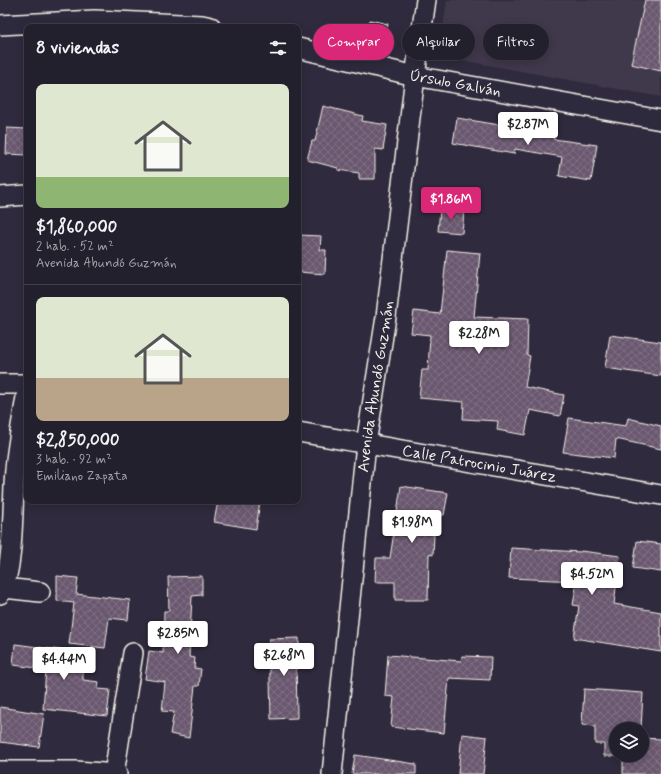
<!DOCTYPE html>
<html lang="es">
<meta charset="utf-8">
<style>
:root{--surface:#23202e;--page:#2f2d3a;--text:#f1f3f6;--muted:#a3a3aa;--line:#403e4a;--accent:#db2777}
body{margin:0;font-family:Mynerve,sans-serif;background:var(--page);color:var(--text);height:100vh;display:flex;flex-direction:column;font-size:15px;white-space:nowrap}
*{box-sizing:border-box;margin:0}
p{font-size:13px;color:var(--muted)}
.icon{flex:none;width:22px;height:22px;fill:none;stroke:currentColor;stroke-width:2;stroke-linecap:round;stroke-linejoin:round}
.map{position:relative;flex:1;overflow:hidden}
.panel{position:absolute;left:24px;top:24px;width:277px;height:480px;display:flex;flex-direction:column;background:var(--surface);border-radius:8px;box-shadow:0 2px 10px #0003,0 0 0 1px var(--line)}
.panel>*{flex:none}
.hud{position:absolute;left:313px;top:24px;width:288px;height:36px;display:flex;gap:8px}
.fabs{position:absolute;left:609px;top:722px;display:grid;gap:8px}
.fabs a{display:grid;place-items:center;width:40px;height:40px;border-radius:50%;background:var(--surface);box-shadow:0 2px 10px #0003,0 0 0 1px var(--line);font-size:20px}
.price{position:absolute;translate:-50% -34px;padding:0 9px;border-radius:4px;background:#fff;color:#222;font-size:13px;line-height:26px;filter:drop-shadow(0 1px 2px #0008)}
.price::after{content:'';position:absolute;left:50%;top:24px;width:12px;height:9px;margin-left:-6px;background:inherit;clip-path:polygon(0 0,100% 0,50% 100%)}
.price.current{background:var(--accent);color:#fff}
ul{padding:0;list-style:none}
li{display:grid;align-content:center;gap:8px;height:212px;padding:0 12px}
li+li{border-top:1px solid var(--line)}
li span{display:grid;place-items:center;height:124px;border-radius:8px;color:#555}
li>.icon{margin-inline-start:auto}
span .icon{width:72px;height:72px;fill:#fffc;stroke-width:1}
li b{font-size:17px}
h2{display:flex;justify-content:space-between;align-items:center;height:48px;padding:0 12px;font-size:17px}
.tag{padding:0 14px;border-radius:18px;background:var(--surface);box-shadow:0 2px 10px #0003,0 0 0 1px var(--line);font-size:14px;line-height:36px}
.tag.current{background:var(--accent);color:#fff}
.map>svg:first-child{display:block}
.built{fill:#41384c}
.building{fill:url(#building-cross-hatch);stroke:#f4f1e8}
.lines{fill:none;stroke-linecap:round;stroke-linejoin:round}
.minor-casing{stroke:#f4f1e8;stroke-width:22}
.minor{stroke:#2f2a3d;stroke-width:19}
.labels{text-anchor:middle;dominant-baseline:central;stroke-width:3;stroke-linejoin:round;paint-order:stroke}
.street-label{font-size:16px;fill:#f4f1e8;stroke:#2f2a3d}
</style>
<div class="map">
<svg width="661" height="774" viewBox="0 0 661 774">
<defs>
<pattern id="building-cross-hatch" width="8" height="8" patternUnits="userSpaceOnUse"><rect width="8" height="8" fill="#6b586f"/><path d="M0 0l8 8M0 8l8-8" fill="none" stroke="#817084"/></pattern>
</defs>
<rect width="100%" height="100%" fill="#2f2a3d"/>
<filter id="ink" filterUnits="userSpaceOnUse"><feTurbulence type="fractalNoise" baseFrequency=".025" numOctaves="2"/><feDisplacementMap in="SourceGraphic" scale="8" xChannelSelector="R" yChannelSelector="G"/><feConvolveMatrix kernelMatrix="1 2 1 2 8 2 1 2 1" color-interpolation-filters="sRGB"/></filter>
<g filter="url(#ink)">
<polygon class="built" points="447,0 661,0 661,97 439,56"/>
<g class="building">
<polygon points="645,0 661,0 661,71 631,64"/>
<polygon points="370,20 388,24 384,43 365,39"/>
<polygon points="323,106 363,116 362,121 387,125 383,150 375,149 375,179 359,179 359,173 338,170 338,168 307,160 312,141 315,141"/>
<polygon points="457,118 518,128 518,130 554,136 553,139 597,145 591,181 559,176 562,157 515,149 514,154 453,143"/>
<polygon points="7,128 27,129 27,155 6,154"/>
<polygon points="440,209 464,211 462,233 438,231"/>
<polygon points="298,235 321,236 320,250 326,250 325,274 298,272"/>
<polygon points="447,250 480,253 474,317 528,319 527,355 530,356 525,387 564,395 560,416 530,410 525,435 497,430 498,421 463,419 464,402 419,398 422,370 428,370 430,335 411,333 414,311 440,314"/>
<polygon points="610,335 661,342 661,376 605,368"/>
<polygon points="569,418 626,426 628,418 661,426 661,449 616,439 614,458 563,452"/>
<polygon points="401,486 448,493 444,515 435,515 433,555 429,554 428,600 395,600 395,582 375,582 376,558 390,558"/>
<polygon points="218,501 260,501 256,529 214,522"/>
<polygon points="637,541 661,544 661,572 633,568"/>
<polygon points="511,548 581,552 581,551 620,556 614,604 661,612 661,652 574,638 579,606 573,605 577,581 509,578"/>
<polygon points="57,576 78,578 76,594 130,600 128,620 109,618 105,648 69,644 74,603 57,601"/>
<polygon points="202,576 202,595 192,596 189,657 195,658 194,668 201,669 199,686 195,686 189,738 170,734 174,712 162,711 165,682 145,679 149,651 163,653 164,611 169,611 168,577"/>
<polygon points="299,638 299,658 296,658 297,718 271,719 269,639"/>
<polygon points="15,644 83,653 83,680 99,682 98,689 110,690 107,716 43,709 46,669 13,665"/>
<polygon points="388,655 461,661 462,656 491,657 490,680 449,678 444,733 391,727 394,697 385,696"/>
<polygon points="584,689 643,693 641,729 616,729 616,755 642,755 642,738 661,739 661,774 623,774 623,756 604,756 604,744 595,744 595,726 582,725"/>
<polygon points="0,707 44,714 39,747 0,742"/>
<polygon points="462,734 487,737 483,774 458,774"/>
<polygon points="355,755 416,764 416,774 352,774"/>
</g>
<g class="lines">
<g class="minor-casing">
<g id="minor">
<polyline points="0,25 94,20 202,25 211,27"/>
<path id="s1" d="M298,48L415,76L661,120"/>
<polyline points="0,197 27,195"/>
<polyline points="0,384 27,384"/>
<path id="s2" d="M298,432L661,495"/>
<polyline points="4,588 40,592"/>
<path d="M0,594C15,571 12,500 15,470C17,444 23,417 27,391"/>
<polyline points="0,771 76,771 117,774"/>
<polyline points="114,774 133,653"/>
<path id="s3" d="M332,774L366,444L386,317L415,76L426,0"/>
</g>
</g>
<use href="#minor" class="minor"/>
</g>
</g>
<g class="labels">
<g class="street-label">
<text stroke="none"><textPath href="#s1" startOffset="161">Úrsulo Galván</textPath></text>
<text stroke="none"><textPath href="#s3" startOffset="390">Avenida Abundó Guzmán</textPath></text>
<text stroke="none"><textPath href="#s2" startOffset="184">Calle Patrocinio Juárez</textPath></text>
</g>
</g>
</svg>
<div class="fabs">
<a><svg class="icon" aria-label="layers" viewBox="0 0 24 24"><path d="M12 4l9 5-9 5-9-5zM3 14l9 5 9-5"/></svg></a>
</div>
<b class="price" style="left:528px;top:146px">$2.87M</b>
<b class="price current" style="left:451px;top:221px">$1.86M</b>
<b class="price" style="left:479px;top:355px">$2.28M</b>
<b class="price" style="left:412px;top:544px">$1.98M</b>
<b class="price" style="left:592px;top:596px">$4.52M</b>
<b class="price" style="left:178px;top:655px">$2.85M</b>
<b class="price" style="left:284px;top:677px">$2.68M</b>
<b class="price" style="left:64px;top:681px">$4.44M</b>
<div class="hud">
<a class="tag current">Comprar</a>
<a class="tag">Alquilar</a>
<a class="tag">Filtros</a>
</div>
<section class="panel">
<h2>8 viviendas<svg class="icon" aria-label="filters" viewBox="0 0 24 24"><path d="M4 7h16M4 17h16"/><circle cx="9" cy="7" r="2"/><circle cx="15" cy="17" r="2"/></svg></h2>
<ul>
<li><span style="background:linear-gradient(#dfe7d0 75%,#8fb573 0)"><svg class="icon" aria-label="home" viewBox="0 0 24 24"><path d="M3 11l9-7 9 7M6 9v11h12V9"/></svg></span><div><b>$1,860,000</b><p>2 hab. · 52 m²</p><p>Avenida Abundó Guzmán</p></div></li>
<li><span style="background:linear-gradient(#dfe7d0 65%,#b9a48a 0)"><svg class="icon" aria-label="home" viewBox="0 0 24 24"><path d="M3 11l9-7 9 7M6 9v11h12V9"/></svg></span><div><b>$2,850,000</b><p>3 hab. · 92 m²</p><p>Emiliano Zapata</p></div></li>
</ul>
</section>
</div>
